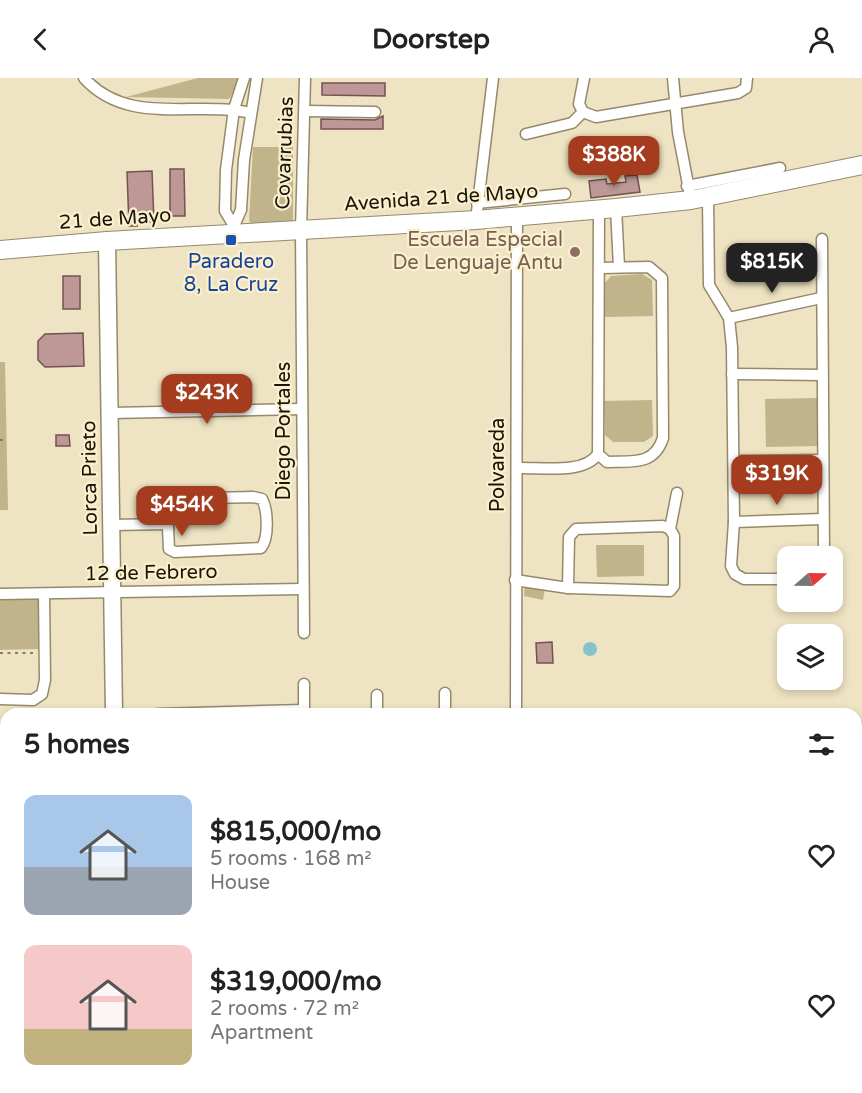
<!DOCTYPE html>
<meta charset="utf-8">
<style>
:root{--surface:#fff;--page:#f2f2f2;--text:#222;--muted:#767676;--accent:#a43c1d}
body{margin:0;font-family:"Varela Round",sans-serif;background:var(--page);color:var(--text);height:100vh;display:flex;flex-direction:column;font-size:22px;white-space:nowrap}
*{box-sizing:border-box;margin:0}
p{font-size:20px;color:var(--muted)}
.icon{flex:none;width:33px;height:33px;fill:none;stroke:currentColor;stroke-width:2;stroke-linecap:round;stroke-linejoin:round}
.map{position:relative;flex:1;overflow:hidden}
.side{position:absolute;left:0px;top:630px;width:862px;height:386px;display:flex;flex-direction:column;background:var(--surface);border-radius:18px 18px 0 0;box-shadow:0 3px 9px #0003}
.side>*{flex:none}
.needle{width:39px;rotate:70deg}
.fabs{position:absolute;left:777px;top:468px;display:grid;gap:12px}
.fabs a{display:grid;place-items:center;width:66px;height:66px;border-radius:12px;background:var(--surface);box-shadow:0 3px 9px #0003;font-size:30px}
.price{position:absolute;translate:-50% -51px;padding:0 14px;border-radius:12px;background:var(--accent);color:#fff;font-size:20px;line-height:39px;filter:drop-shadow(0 2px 3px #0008)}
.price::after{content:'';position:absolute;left:50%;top:36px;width:18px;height:14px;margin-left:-9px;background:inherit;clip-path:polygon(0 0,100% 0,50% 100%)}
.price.active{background:#222;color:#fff}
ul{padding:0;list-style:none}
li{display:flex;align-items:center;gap:18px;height:150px;padding:0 24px}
li span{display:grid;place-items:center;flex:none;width:168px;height:120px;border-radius:12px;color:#555}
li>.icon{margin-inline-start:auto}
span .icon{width:72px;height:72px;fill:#fffc;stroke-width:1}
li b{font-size:26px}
h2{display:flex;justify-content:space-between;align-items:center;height:72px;padding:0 24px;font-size:26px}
header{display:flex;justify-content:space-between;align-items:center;height:78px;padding:0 24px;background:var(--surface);font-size:27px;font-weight:800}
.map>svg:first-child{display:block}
.built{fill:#e4d7ae}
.green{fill:#c1b48b}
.water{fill:#84c3c8}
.building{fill:#be9897;stroke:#745252;stroke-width:1.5}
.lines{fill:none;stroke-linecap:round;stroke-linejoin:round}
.minor-casing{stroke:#948a6b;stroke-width:13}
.secondary-casing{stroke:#948a6b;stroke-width:19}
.primary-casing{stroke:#948a6b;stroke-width:20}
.path{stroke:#867f68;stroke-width:2;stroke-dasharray:3 4.5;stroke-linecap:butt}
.minor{stroke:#fff;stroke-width:10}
.secondary{stroke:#fff;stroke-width:16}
.primary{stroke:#fff;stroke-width:18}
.rail{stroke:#474131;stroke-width:3}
.transit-dot{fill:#1a4fb4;stroke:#fbf0ce;stroke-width:2}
.education-dot{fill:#8d6e63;stroke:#fbf0ce;stroke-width:2}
.labels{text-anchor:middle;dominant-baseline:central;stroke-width:4.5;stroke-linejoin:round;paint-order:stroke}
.street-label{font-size:20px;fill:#191509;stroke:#fbf0ce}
.education-label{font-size:20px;fill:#785e54;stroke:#fbf0ce;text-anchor:end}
.transit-label{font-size:20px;fill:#164399;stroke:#fbf0ce}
</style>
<header><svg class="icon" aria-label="back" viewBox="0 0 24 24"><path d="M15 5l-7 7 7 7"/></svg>Doorstep<svg class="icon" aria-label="person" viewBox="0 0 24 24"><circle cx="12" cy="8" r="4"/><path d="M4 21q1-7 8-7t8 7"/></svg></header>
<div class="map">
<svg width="862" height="1015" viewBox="0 0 862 1015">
<rect width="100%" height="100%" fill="#eee3c2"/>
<polygon class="built" points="857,907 862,907 862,1015 741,1015 740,1010 856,1010"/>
<g class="green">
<polygon points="198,0 238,0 236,12 229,21 126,19"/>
<polygon points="253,69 293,69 293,143 253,148 249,143"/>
<polygon points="642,196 652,202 653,238 605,239 604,206 611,198"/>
<polygon points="0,284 5,284 8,432 0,432"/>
<polygon points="818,320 819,368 766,369 765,321"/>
<polygon points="652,322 653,358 644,364 613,364 605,357 604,323"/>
<polygon points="596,467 644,467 644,498 597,499"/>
<polygon points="525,499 546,503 543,522 524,518"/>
<polygon points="0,519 39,519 38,571 0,572"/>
<rect x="309" y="1010" width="48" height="5"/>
</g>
<circle class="water" cx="590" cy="571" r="7"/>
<g class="building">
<polygon points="322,5 385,5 385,18 322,17"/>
<polygon points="383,38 383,51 321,51 321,41 375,42"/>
<polygon points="170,91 184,91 185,138 170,138"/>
<polygon points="152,93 154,144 137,144 137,148 129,148 127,94"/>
<polygon points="637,97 640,114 591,120 589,103 606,101 607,106 626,104 625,98"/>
<rect x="63" y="198" width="17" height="33"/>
<polygon points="83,255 84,288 45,289 38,282 38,263 45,256"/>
<polygon points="56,357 69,357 70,368 56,368"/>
<polygon points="552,564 553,585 537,585 536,565"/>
</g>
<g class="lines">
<g class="minor-casing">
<g id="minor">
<path d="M84,0C128,49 194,22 251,35"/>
<polyline points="584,0 579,26 583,34 596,39 738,15 746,10 747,0"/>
<polyline points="673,0 678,54 691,122"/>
<polyline points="305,33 375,34"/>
<polyline points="526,56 572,45 583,34"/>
<polyline points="687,108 780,90"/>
<polyline points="708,119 709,207 729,240 732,269 734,444 731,488 735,496 744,501 788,501"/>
<polyline points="477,125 565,116"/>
<polyline points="616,130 619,189"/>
<polyline points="476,142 493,0"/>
<polyline points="234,148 241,132 244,82 257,0"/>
<polyline points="234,155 234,148 225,133 226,92 234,31 244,0"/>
<polyline points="822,161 824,478"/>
<polyline points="729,240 821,220"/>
<polyline points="732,296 822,297"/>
<polyline points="111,335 302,331"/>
<path d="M598,376L607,384C632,383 654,388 663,360L662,200L649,189L600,190"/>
<polyline points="598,376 599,131"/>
<polyline points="734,383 822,382"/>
<path d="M517,390C540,389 584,397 598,376"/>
<path d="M253,419L262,421C268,432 269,460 261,470L175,474L169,471L167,428L172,421Z"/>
<polyline points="734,444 822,441"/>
<polyline points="112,447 167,446"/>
<polyline points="515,502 568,510 670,513 674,508 674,458 670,451 677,415"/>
<polyline points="568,510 569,459 576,451 663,448 670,451"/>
<polyline points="0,516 303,511"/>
<polyline points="304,555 301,152 305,0"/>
<polyline points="304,606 304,636"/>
<polyline points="445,615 445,636"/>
<polyline points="377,617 377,636"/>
<polyline points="0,621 33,622 42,616 45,602 44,516"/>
<polyline points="158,636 304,632"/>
<polyline points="516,636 517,138"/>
<polyline points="856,650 862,650"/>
<polyline points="0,687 6,687"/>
<polyline points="856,705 862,705"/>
<polyline points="856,756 862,756"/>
<polyline points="856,809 862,809"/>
<polyline points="0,822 6,822"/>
<polyline points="0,989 6,988"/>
<polyline points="242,1010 242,1015"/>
<polyline points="304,1010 304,1015"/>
<polyline points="364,1010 364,1015"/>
<polyline points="431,1010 431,1015"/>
<polyline points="471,1010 471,1015"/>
<polyline points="519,1010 520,1015"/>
<polyline points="733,1010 734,1015"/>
</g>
</g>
<g class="secondary-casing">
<g id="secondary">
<polyline points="107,163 114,636"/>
<polyline points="856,871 862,871"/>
<polyline points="153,1010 157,1015"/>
</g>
</g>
<g class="primary-casing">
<polyline id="primary" points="0,172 107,163 476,142 616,130 691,122 862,87"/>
</g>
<g class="path">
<polyline points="0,362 6,362"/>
<polyline points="0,575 36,575"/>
</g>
<use href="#minor" class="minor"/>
<use href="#secondary" class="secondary"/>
<use href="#primary" class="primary"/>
<g class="rail">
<polyline points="0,877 6,878"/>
<polyline points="856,895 862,895"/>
</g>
</g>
<rect class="transit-dot" x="225" y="156" width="12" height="12" rx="3"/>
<circle class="education-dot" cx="575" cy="174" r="6"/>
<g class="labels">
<g class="street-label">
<text transform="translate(285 75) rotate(-88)">Covarrubias</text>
<text transform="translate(441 120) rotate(-4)">Avenida 21 de Mayo</text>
<text transform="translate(115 141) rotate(-4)">21 de Mayo</text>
<text transform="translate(284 353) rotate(-90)">Diego Portales</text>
<text transform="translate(498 387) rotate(-90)">Polvareda</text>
<text transform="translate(90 400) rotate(-91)">Lorca Prieto</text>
<text transform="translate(151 495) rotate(-1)">12 de Febrero</text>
</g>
<g class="education-label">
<text x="563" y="162">Escuela Especial<tspan x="563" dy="23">De Lenguaje Antu</tspan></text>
</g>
<g class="transit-label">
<text x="231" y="184">Paradero<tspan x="231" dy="23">8, La Cruz</tspan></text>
</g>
</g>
</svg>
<div class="fabs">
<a><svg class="needle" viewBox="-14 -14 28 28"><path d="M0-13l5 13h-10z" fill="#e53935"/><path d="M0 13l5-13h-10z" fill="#767676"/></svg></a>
<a><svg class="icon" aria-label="layers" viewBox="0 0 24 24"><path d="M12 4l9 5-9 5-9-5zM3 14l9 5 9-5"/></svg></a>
</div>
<b class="price" style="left:614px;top:109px">$388K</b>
<b class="price active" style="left:772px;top:216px">$815K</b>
<b class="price" style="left:207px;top:347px">$243K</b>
<b class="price" style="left:777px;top:428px">$319K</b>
<b class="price" style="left:182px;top:459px">$454K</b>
<section class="side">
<h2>5 homes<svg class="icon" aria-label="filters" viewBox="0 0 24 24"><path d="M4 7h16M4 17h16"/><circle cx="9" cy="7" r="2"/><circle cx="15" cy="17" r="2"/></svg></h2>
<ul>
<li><span style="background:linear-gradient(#a9c7e8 60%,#9aa5b1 0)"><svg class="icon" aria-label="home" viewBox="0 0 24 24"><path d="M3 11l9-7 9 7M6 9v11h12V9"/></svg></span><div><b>$815,000/mo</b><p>5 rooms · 168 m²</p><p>House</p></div><svg class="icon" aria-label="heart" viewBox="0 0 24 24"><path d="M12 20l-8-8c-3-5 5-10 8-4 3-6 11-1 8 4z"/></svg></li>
<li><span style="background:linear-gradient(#f6c9c9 70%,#c2b280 0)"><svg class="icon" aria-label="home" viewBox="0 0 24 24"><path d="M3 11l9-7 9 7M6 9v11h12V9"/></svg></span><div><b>$319,000/mo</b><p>2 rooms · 72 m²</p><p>Apartment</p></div><svg class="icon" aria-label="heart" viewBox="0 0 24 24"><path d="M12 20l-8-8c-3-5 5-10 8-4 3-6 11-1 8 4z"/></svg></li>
</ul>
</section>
</div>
